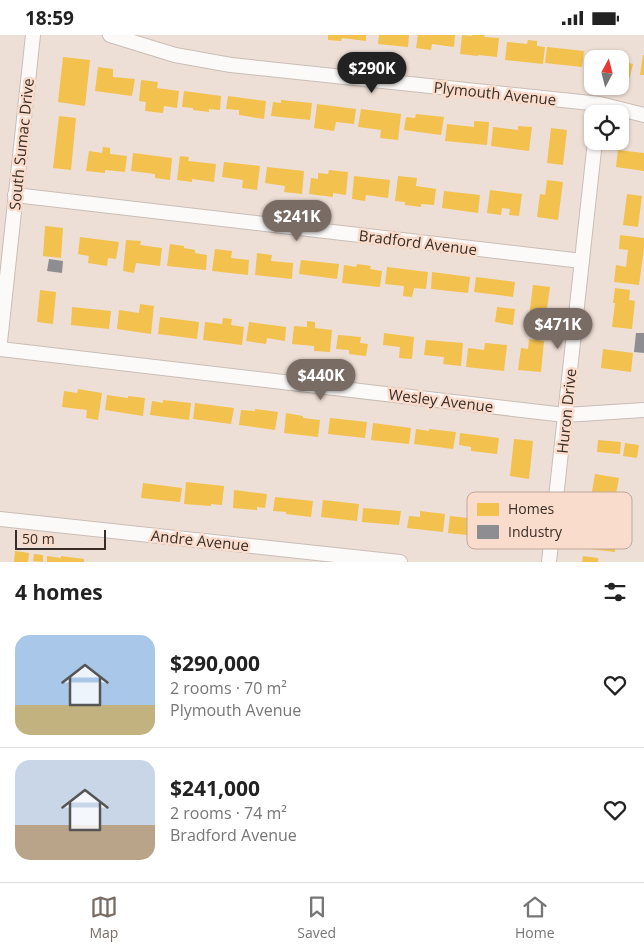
<!DOCTYPE html>
<meta charset="utf-8">
<style>
:root{--surface:#fff;--page:#f2f2f2;--text:#222;--muted:#767676;--line:#e0e0e0;--accent:#786c64}
body{margin:0;font-family:"Open Sans",sans-serif;background:var(--page);color:var(--text);height:100vh;display:flex;flex-direction:column;font-size:19px;white-space:nowrap}
*{box-sizing:border-box;margin:0}
p{font-size:16px;color:var(--muted)}
.icon{flex:none;width:28px;height:28px;fill:none;stroke:currentColor;stroke-width:2;stroke-linecap:round;stroke-linejoin:round}
.map{position:relative;height:527px;overflow:hidden}
.side{display:flex;flex-direction:column;background:var(--surface);flex:1}
.side>*{flex:none}
.needle{width:32px;rotate:7deg}
.fabs{position:absolute;left:584px;top:15px;display:grid;gap:10px}
.fabs a{display:grid;place-items:center;width:45px;height:45px;border-radius:10px;background:var(--surface);box-shadow:0 1px 4px #0004;font-size:25px}
.scale{position:absolute;left:15px;bottom:12px;width:91px;box-sizing:border-box;padding-left:5px;border:2px solid #392e27;border-top:0;font-size:14px;line-height:18px;white-space:nowrap;color:#392e27;-webkit-text-stroke:4px #f9dccb;paint-order:stroke}
.price{position:absolute;translate:-50% -42px;padding:0 11px;border-radius:18px;background:var(--accent);color:#fff;font-size:16px;line-height:32px;filter:drop-shadow(0 1px 2px #0008)}
.price::after{content:'';position:absolute;left:50%;top:30px;width:15px;height:11px;margin-left:-8px;background:inherit;clip-path:polygon(0 0,100% 0,50% 100%)}
.price.current{background:#222;color:#fff}
ul{padding:0;list-style:none}
li{display:flex;align-items:center;gap:15px;height:125px;padding:0 15px}
li+li{border-top:1px solid var(--line)}
li span{display:grid;place-items:center;flex:none;width:140px;height:100px;border-radius:15px;color:#555}
li>.icon{margin-inline-start:auto}
span .icon{width:60px;height:60px;fill:#fffc;stroke-width:1}
li b{font-size:21px}
h2{display:flex;justify-content:space-between;align-items:center;height:60px;padding:0 15px;font-size:21px}
.status{display:flex;justify-content:space-between;align-items:center;height:35px;padding:0 25px;background:var(--surface);direction:ltr}
.status svg{height:14px;fill:currentColor}
.dock{display:flex;justify-content:space-around;align-items:center;height:70px;border-top:1px solid var(--line);background:var(--surface);font-size:14px;color:var(--muted)}
.dock a{display:grid;justify-items:center;gap:2px}
.dock .current{color:var(--accent)}
.map>svg:first-child{display:block}
.homes{fill:#f2c14e}
.industry{fill:#8d8d92}
.lines{fill:none;stroke-linecap:round;stroke-linejoin:round}
.minor-casing{stroke:#c9bdb6;stroke-width:16}
.minor{stroke:#fcfaf9;stroke-width:14}
.labels{text-anchor:middle;dominant-baseline:central;stroke-width:5;stroke-linejoin:round;paint-order:stroke}
.street-label{font-size:15px;fill:#392e27;stroke:#f9dccb}
.key{fill:#f9dccb;stroke:#bfa89a;stroke-width:1}
.key-label{font-size:14px;fill:#392e27}
</style>
<div class="status"><b>18:59</b><svg viewBox="0 0 49 12"><path d="M0 12V9h3v3zM5 12V6h3v6zM10 12V3h3v9zM15 12V0h3v12zM26 1h20v11H26zM47 4h2v5h-2z"/></svg></div>
<div class="map">
<svg width="644" height="527" viewBox="0 0 644 527">
<rect width="100%" height="100%" fill="#eedfd6"/>
<g class="homes">
<polygon points="328,0 366,0 366,6 342,3 341,6 328,5"/>
<polygon points="379,0 409,0 408,12 378,9"/>
<polygon points="418,0 455,0 454,12 432,9 431,15 416,13"/>
<polygon points="462,0 472,1 472,0 485,0 484,2 499,3 497,22 478,20 478,21 460,19"/>
<polygon points="528,5 537,6 537,11 545,12 543,29 505,25 507,7 527,9"/>
<polygon points="547,12 584,16 582,32 545,28"/>
<polygon points="643,20 644,20 644,40 640,40"/>
<polygon points="63,22 90,25 85,71 58,67"/>
<polygon points="620,26 633,29 629,45 620,43"/>
<polygon points="98,32 113,34 113,42 135,44 132,61 95,56"/>
<polygon points="141,45 158,47 157,53 179,56 177,73 164,71 163,78 145,76 146,67 139,66"/>
<polygon points="184,56 221,61 220,75 209,74 209,77 193,75 193,73 182,72"/>
<polygon points="228,61 266,66 264,84 239,80 239,75 226,74"/>
<polygon points="281,65 312,68 310,85 271,81 273,67 281,68"/>
<polygon points="317,69 356,74 354,89 336,87 334,96 314,93"/>
<polygon points="361,74 401,79 398,105 380,103 381,95 358,92"/>
<polygon points="416,79 444,82 441,100 404,95 406,82 415,83"/>
<polygon points="59,81 76,83 71,135 53,133"/>
<polygon points="474,86 489,87 487,110 445,106 447,89 474,92"/>
<polygon points="518,91 532,92 529,116 491,111 493,92 518,95"/>
<polygon points="551,93 567,95 563,130 547,128"/>
<polygon points="103,112 110,113 110,119 127,121 125,137 105,135 105,138 86,136 89,116 102,118"/>
<polygon points="618,115 644,118 644,136 616,132"/>
<polygon points="133,118 172,123 170,145 155,143 155,139 131,136"/>
<polygon points="180,121 189,122 188,126 216,129 214,147 192,144 192,147 177,145"/>
<polygon points="224,127 260,131 257,155 242,153 243,145 222,142"/>
<polygon points="267,132 304,136 302,159 284,157 285,151 265,148"/>
<polygon points="329,135 348,137 346,160 333,158 333,162 309,159 311,143 318,144 318,138 328,139"/>
<polygon points="354,141 390,145 388,163 366,160 365,166 352,164"/>
<polygon points="398,141 417,143 416,151 436,154 434,170 421,169 421,172 405,170 405,167 395,166"/>
<polygon points="547,145 563,147 558,185 537,182 540,159 545,160"/>
<polygon points="490,155 522,159 519,181 509,180 510,174 502,173 501,180 487,178"/>
<polygon points="444,156 480,160 478,178 442,173"/>
<polygon points="627,159 642,161 638,192 623,190"/>
<polygon points="45,191 63,193 61,223 43,221"/>
<polygon points="620,200 644,203 644,213 639,250 614,247 616,230 626,232 628,215 619,214"/>
<polygon points="80,202 119,207 116,224 108,223 107,231 88,228 89,221 78,219"/>
<polygon points="126,205 141,206 140,210 162,213 160,231 136,228 134,238 123,236"/>
<polygon points="170,209 184,211 184,213 195,215 195,218 207,220 206,235 167,231"/>
<polygon points="215,214 232,216 231,223 249,225 248,240 212,236"/>
<polygon points="257,218 272,220 271,226 293,228 292,244 255,240"/>
<polygon points="301,225 339,229 337,244 299,239"/>
<polygon points="357,229 371,231 370,234 382,236 380,252 342,248 344,230 356,232"/>
<polygon points="387,232 428,237 426,254 414,253 412,262 403,261 404,251 385,249"/>
<polygon points="432,237 470,242 468,258 431,254"/>
<polygon points="476,242 515,247 513,262 474,257"/>
<polygon points="533,250 550,252 547,273 545,273 544,284 529,282"/>
<polygon points="615,253 630,255 629,265 635,266 632,294 612,292 615,268 613,268"/>
<polygon points="40,255 56,257 53,289 37,287"/>
<polygon points="140,269 154,271 151,299 117,294 119,275 139,278"/>
<polygon points="72,272 111,276 109,294 71,290"/>
<polygon points="497,272 515,274 513,290 495,287"/>
<polygon points="160,282 199,287 197,304 158,299"/>
<polygon points="223,283 232,284 231,290 244,292 242,310 203,305 205,287 222,289"/>
<polygon points="307,286 315,287 315,293 332,295 330,317 314,316 314,311 292,309 294,291 307,292"/>
<polygon points="249,287 286,292 285,306 267,303 266,309 246,306"/>
<polygon points="384,298 414,302 412,324 399,323 400,312 383,310"/>
<polygon points="338,300 361,302 360,308 368,309 366,321 349,319 349,315 336,314"/>
<polygon points="529,304 544,306 541,337 518,335 521,313 528,314"/>
<polygon points="426,305 463,308 461,331 443,329 444,322 424,320"/>
<polygon points="485,308 507,310 504,336 466,332 468,313 484,315"/>
<polygon points="603,314 633,318 631,337 601,333"/>
<polygon points="78,354 102,358 98,385 86,383 87,375 62,372 64,356 77,358"/>
<polygon points="107,360 128,363 128,361 145,363 143,381 105,375"/>
<polygon points="163,365 191,368 189,385 150,380 152,366 163,368"/>
<polygon points="195,368 234,373 231,389 193,384"/>
<polygon points="255,374 278,377 275,395 239,390 241,375 255,376"/>
<polygon points="286,378 303,381 303,383 320,385 318,402 284,398"/>
<polygon points="330,383 367,387 365,403 328,399"/>
<polygon points="373,388 411,393 409,409 371,405"/>
<polygon points="416,394 429,396 429,394 456,397 453,414 414,409"/>
<polygon points="460,398 499,403 497,419 471,416 471,412 459,410"/>
<polygon points="514,404 533,406 529,444 510,441"/>
<polygon points="598,405 621,407 620,419 597,417"/>
<polygon points="625,408 639,410 637,423 623,421"/>
<polygon points="595,439 619,443 616,459 613,459 611,468 605,467 605,470 590,468"/>
<polygon points="186,447 224,451 222,470 211,469 211,471 184,469"/>
<polygon points="143,448 182,453 180,467 141,463"/>
<polygon points="234,455 267,459 265,473 257,472 257,475 233,473"/>
<polygon points="275,462 313,466 311,482 286,479 286,477 273,476"/>
<polygon points="323,465 359,469 357,486 321,482"/>
<polygon points="363,473 401,476 399,490 362,487"/>
<polygon points="420,476 445,479 443,497 407,493 409,481 420,482"/>
<polygon points="593,477 619,480 615,517 589,514"/>
<polygon points="450,481 477,484 477,487 488,489 487,502 448,498"/>
<polygon points="15,516 29,518 28,527 14,527"/>
<polygon points="34,519 43,520 43,527 33,526"/>
<polygon points="47,521 61,523 61,521 84,524 84,527 47,527"/>
<polygon points="583,521 598,523 598,527 582,527"/>
</g>
<g class="industry">
<polygon points="49,224 63,226 62,238 47,236"/>
<polygon points="636,298 644,298 644,318 634,317"/>
</g>
<g class="lines">
<g class="minor-casing">
<g id="minor">
<polyline points="110,0 175,20 231,30 600,69 644,80"/>
<polyline points="15,160 582,226"/>
<polyline points="0,307 33,0"/>
<polyline points="0,314 565,380 644,375"/>
<polyline points="0,484 400,527"/>
<polyline points="549,527 595,106"/>
</g>
</g>
<use href="#minor" class="minor"/>
</g>
<g class="labels">
<g class="street-label">
<text transform="translate(495 58) rotate(6)">Plymouth Avenue</text>
<text transform="translate(21 109) rotate(-84)">South Sumac Drive</text>
<text transform="translate(418 207) rotate(7)">Bradford Avenue</text>
<text transform="translate(441 365) rotate(7)">Wesley Avenue</text>
<text transform="translate(566 376) rotate(-84)">Huron Drive</text>
<text transform="translate(200 505) rotate(6)">Andre Avenue</text>
</g>
</g>
<rect x="467" y="457" width="165" height="57" rx="8" class="key"/>
<rect x="477" y="468" width="22" height="13" fill="#f2c14e"/>
<rect x="477" y="490" width="22" height="14" fill="#8d8d92"/>
<g class="key-label">
<text x="508" y="479">Homes</text>
<text x="508" y="502">Industry</text>
</g>
</svg>
<div class="fabs">
<a><svg class="needle" viewBox="-14 -14 28 28"><path d="M0-13l5 13h-10z" fill="#e53935"/><path d="M0 13l5-13h-10z" fill="#767676"/></svg></a>
<a><svg class="icon" aria-label="locate" viewBox="0 0 24 24"><circle cx="12" cy="12" r="6"/><path d="M12 2v4M12 18v4M2 12h4M18 12h4"/></svg></a>
</div>
<div class="scale">50 m</div>
<b class="price current" style="left:372px;top:59px">$290K</b>
<b class="price" style="left:297px;top:207px">$241K</b>
<b class="price" style="left:558px;top:315px">$471K</b>
<b class="price" style="left:321px;top:366px">$440K</b>
</div>
<section class="side">
<h2>4 homes<svg class="icon" aria-label="filters" viewBox="0 0 24 24"><path d="M4 7h16M4 17h16"/><circle cx="9" cy="7" r="2"/><circle cx="15" cy="17" r="2"/></svg></h2>
<ul>
<li><span style="background:linear-gradient(#a9c7e8 70%,#c2b280 0)"><svg class="icon" aria-label="home" viewBox="0 0 24 24"><path d="M3 11l9-7 9 7M6 9v11h12V9"/></svg></span><div><b>$290,000</b><p>2 rooms · 70 m²</p><p>Plymouth Avenue</p></div><svg class="icon" aria-label="heart" viewBox="0 0 24 24"><path d="M12 20l-8-8c-3-5 5-10 8-4 3-6 11-1 8 4z"/></svg></li>
<li><span style="background:linear-gradient(#c9d6e8 65%,#b9a48a 0)"><svg class="icon" aria-label="home" viewBox="0 0 24 24"><path d="M3 11l9-7 9 7M6 9v11h12V9"/></svg></span><div><b>$241,000</b><p>2 rooms · 74 m²</p><p>Bradford Avenue</p></div><svg class="icon" aria-label="heart" viewBox="0 0 24 24"><path d="M12 20l-8-8c-3-5 5-10 8-4 3-6 11-1 8 4z"/></svg></li>
</ul>
</section>
<nav class="dock">
<a class="current"><svg class="icon" aria-label="map" viewBox="0 0 24 24"><path d="M3 6l6-2 6 2 6-2v14l-6 2-6-2-6 2zM9 4v14M15 6v14"/></svg>Map</a>
<a><svg class="icon" aria-label="saved" viewBox="0 0 24 24"><path d="M7 4h10v16l-5-4-5 4z"/></svg>Saved</a>
<a><svg class="icon" aria-label="home" viewBox="0 0 24 24"><path d="M3 11l9-7 9 7M6 9v11h12V9"/></svg>Home</a>
</nav>
